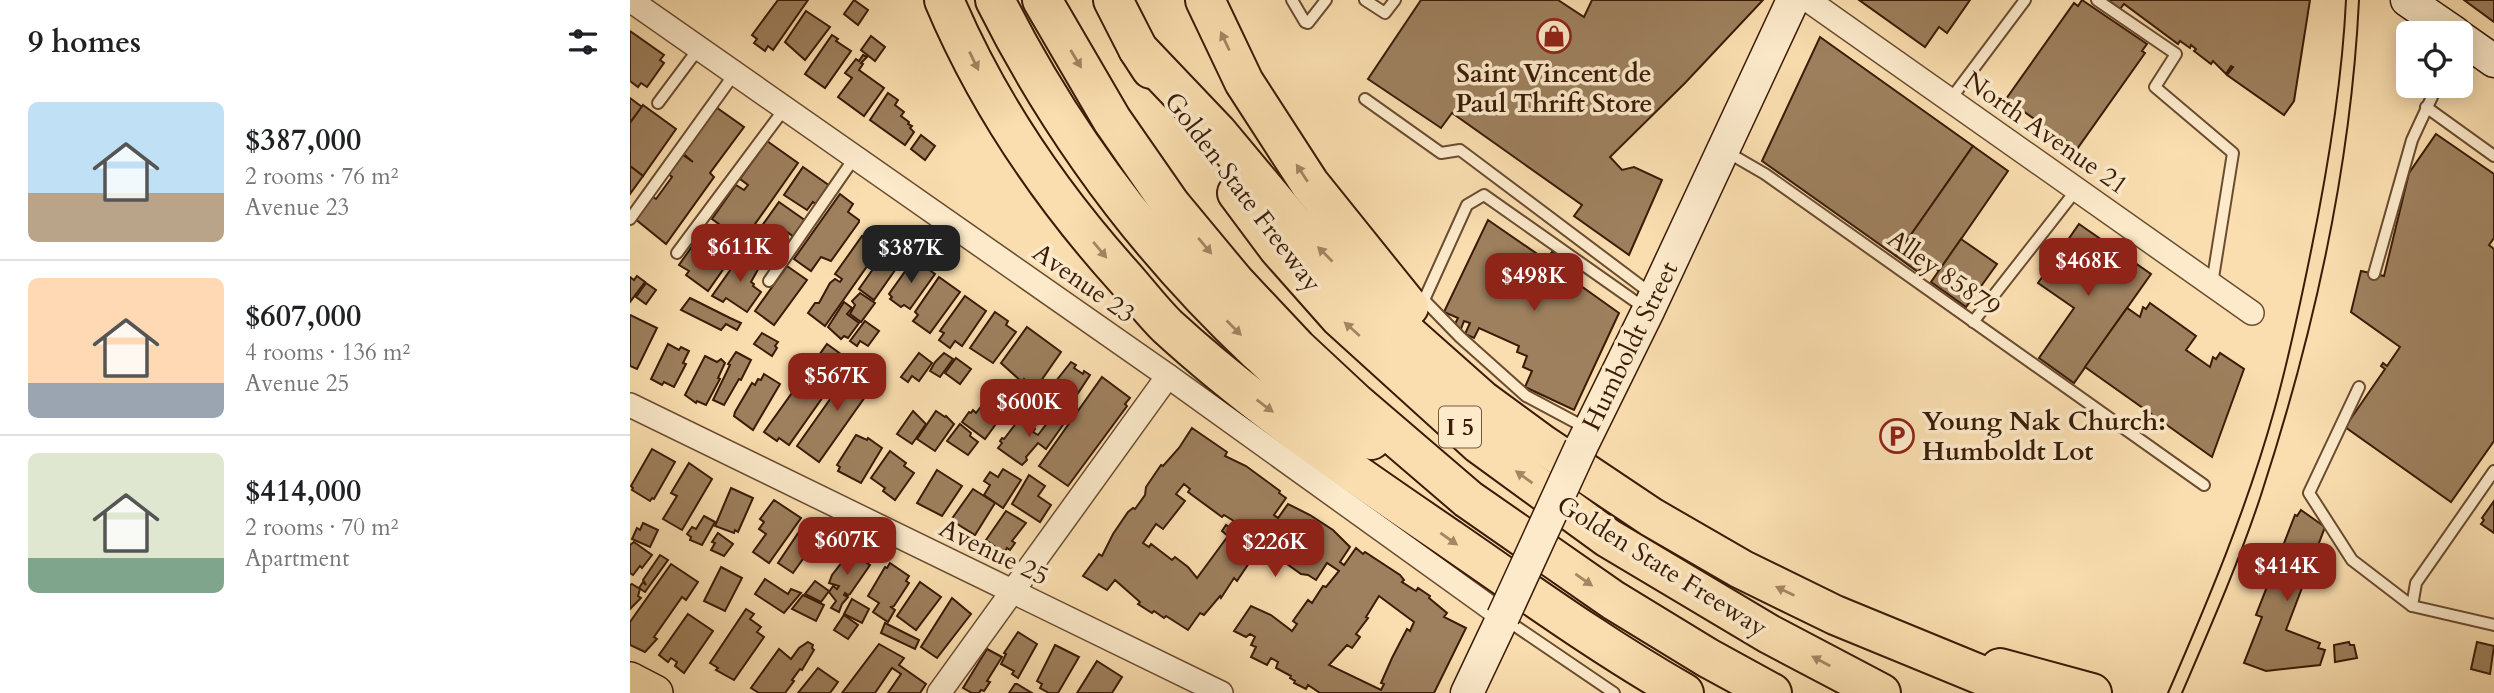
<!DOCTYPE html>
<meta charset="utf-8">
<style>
:root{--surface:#fff;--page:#f6f6f6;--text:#202124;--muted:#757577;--line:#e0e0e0;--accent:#8f2418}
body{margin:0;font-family:Cardo,serif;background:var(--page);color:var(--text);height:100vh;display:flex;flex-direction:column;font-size:26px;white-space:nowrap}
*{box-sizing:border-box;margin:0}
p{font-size:23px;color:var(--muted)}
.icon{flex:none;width:38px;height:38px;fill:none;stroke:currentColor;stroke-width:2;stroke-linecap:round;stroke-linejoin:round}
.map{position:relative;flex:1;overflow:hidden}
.details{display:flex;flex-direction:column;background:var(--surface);width:630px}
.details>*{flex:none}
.buttons{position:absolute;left:1766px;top:21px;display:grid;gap:14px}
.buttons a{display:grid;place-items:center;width:77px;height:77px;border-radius:10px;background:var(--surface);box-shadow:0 4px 18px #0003;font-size:35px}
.price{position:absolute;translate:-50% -60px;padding:0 16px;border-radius:14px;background:var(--accent);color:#fff;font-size:23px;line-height:46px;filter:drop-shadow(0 2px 4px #0008)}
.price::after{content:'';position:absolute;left:50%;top:42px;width:21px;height:16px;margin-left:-10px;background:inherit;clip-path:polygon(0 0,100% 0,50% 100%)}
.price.current{background:#222;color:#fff}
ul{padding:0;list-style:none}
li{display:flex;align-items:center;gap:21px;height:175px;padding:0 28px}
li+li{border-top:2px solid var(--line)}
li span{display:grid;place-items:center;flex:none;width:196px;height:140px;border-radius:10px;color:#555}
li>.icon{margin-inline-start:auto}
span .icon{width:84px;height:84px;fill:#fffc;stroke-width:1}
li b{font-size:30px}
h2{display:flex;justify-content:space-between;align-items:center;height:84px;padding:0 28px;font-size:30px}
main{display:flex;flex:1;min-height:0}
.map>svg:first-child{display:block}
.building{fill:#9e805e;stroke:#3a1b07;stroke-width:2;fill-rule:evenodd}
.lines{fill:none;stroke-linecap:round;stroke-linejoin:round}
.lane-casing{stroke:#6a4c31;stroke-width:14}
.street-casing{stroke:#6a4c31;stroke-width:26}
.secondary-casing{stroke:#3a1b07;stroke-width:35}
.primary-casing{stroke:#3a1b07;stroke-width:38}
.highway-casing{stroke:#3a1b07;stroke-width:42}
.lane{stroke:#fceacb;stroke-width:10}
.street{stroke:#fceacb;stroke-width:23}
.secondary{stroke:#fceacb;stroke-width:32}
.primary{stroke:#fadeaf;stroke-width:35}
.highway{stroke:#fadeaf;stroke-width:38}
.tram{stroke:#3a1b07;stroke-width:2}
.secondary-bridge-casing{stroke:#3a1b07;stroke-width:35;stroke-linecap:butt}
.secondary-bridge{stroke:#fceacb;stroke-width:32}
.oneway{fill:#a48663}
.labels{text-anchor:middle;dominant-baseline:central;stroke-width:7;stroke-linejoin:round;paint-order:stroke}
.shield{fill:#fceacb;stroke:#745942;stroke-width:2}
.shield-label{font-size:24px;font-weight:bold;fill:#3a1b07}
.poi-label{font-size:26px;font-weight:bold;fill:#3a1b07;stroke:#fceacb}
.street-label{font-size:26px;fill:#3a1b07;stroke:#fceacb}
</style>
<main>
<section class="details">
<h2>9 homes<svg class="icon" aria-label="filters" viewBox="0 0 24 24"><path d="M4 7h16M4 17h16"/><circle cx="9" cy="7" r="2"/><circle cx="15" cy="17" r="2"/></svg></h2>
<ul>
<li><span style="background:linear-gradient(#bfe0f5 65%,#b9a48a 0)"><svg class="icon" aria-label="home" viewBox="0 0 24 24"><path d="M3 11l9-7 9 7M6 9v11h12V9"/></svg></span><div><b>$387,000</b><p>2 rooms · 76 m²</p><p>Avenue 23</p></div></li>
<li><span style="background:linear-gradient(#ffd9b3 75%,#9aa5b1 0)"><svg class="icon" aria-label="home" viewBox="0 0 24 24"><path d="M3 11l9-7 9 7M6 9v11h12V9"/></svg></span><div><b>$607,000</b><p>4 rooms · 136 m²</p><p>Avenue 25</p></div></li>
<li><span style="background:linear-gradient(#dfe7d0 75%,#7fa58c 0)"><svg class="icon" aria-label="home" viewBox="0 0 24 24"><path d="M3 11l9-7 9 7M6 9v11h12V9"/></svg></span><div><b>$414,000</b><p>2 rooms · 70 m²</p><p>Apartment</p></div></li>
</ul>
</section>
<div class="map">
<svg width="1864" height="693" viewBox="0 0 1864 693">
<rect width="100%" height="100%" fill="#fadeaf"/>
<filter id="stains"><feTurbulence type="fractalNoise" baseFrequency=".00286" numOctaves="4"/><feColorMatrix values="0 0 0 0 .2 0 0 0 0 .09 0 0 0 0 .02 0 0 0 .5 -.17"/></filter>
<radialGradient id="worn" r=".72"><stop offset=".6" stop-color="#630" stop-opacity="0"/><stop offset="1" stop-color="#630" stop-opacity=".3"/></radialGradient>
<g class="building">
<polygon points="148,0 178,0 143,50 138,46 135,51 124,43 127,39 122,35"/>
<polygon points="224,0 238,10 228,25 214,14"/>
<polygon points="791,0 928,0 954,17 962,0 1133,0 1055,83 980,157 992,170 1004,167 1032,180 999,255 944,216 952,205 822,113 811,128 738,79"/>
<polygon points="1229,0 1340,0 1317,33 1309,27 1295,47"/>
<polygon points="1452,0 1517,44 1512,51 1515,53 1447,149 1376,99 1444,3 1448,6"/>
<polygon points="1478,0 1680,0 1664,101 1654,115 1597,75 1603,67 1601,66 1596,74 1583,61 1581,64 1564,51 1566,49 1561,45 1560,48 1550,41 1548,44 1494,4 1490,9"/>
<polygon points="1834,0 1864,0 1864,22"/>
<polygon points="176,11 200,27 175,60 155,42"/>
<polygon points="0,31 34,55 30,60 34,63 17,87 11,83 8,87 0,81"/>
<polygon points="202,35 208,39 206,41 221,51 195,88 175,74"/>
<polygon points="241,36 255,47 245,61 231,50"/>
<polygon points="1190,37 1343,146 1266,256 1132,161"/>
<polygon points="233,55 237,57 231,63 233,64 229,70 254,88 234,116 208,97 222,78 215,73 226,59 229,61"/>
<polygon points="258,93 268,100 265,105 274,112 271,116 279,122 278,124 282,126 280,128 284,132 275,145 240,120"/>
<polygon points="0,98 12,107 0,123"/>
<polygon points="13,105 46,129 13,176 0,166 0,123"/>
<polygon points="83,105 114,127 80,173 84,177 36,244 4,218 20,195 26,199 42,177 36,172 50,153 63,162 50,151"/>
<polygon points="1806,134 1864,174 1864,238 1859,245 1864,249 1864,441 1821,502 1715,427 1755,369 1751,366 1753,363 1757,366 1770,347 1721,312 1731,271 1754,276 1779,173"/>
<polygon points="291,135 305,146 295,160 281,149"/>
<polygon points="137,141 168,163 78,291 56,275 59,271 49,265 77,225 85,231 90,225 82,219 106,185 114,190 118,185 110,179"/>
<polygon points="1343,146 1378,171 1309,271 1295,262 1288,272 1266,256"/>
<polygon points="0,166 13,176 0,194"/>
<polygon points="173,167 200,186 187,205 183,202 177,210 154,195"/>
<polygon points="210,194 223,204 218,212 229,220 229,222 201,261 191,257 181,271 164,259"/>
<polygon points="149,202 176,221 164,237 150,227 141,239 129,230"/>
<polygon points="858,220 916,260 922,252 936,262 930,271 989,313 944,410 895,387 902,371 893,367 897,356 887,352 889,346 849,328 844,338 835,334 840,323 834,321 831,329 824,326 828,318 814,312"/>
<polygon points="1449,224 1521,274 1444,383 1409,358 1444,308 1408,283"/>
<polygon points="232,236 252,245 195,326 178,313 185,303 189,303 200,283 205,279 210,282 212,279 205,274"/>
<polygon points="1331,239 1367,264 1336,307 1301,282"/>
<polygon points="257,240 275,256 244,300 229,289 243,269 239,266"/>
<polygon points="113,252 131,264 121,282 124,284 123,286 131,292 117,312 96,298 93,302 82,296"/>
<polygon points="284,259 305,274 280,309 274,305 271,307 260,299 262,297 259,294"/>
<polygon points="157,266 177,280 144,325 125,311"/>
<polygon points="7,276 15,282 0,302 0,277 4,280"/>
<polygon points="309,277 330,292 300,333 283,321 288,315 285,312"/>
<polygon points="16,283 26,290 16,304 6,297"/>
<polygon points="230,293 245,303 231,322 220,314 225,305 222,301"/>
<polygon points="335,296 356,311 332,346 325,341 320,348 309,340 314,333 310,331"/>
<polygon points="60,298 100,318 111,323 107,330 96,324 91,330 51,310"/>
<polygon points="214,302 222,308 217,314 229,323 218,338 214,336 211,339 198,327"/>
<polygon points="1520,303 1566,336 1556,350 1580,367 1583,357 1586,359 1590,353 1614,369 1582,457 1455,367 1497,308 1510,317 1513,307 1516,309"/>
<polygon points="365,312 378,321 376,325 386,332 363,363 340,348"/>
<polygon points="0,315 27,328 7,369 0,366"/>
<polygon points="235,321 249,331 238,346 230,341 227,346 220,341"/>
<polygon points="397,327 431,352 406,388 394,379 392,382 371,363"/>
<polygon points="132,333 148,342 145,346 147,348 142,356 124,344"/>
<polygon points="38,344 49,350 51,347 59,351 53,363 56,364 44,387 34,382 32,385 21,379"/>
<polygon points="197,344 219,360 159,445 149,438 147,441 134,432"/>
<polygon points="106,352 121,360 111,380 109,379 94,405 83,400 100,365 98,364"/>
<polygon points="289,353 302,363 289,381 282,376 278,382 271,377"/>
<polygon points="314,353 323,359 310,377 300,371 305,362"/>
<polygon points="75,356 87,362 91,359 95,363 88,378 90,379 76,405 67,401 66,403 55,395"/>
<polygon points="326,358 341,369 330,384 315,373"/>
<polygon points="441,362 446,365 444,368 453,374 454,371 460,375 433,416 411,400"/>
<polygon points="225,364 247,380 189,462 167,446"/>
<polygon points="134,374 150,384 123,430 104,416 105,412 122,383 125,385 128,379 131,380"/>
<polygon points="472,377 500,398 495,404 497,406 438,486 409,466"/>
<polygon points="363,391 381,403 355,439 332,422 339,412 341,413 343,410 346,413"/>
<polygon points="283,411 296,424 282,444 267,434"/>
<polygon points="306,411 315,417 316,416 324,424 305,451 287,439"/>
<polygon points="424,414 435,422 416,449 408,443 396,457 397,460 392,465 368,448 372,443 370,441 372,438 374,439 390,418 405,429 403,432 408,435"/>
<polygon points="330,424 341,433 340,436 348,442 338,455 317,441"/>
<path d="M562,428L597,452L595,456L616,466L650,491L649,493L656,498L644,515L648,518L658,504L680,515L703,530L720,547L710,562L714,565L726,548L733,554L735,552L770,575L774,580L772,582L786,591L788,588L800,596L799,598L817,613L814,617L836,628L804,693H690L678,685L676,689L664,683L665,681L660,678L661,676L646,668L648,662L641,658L637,665L621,657L626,647L621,645L625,637L620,634L616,637L604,631L621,606L641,615L662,631L667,624L663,621L678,600L682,603L693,586L696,587L709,571L697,563L686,580L678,575L671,574L650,559L646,554L647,552L640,547L652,530L639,522L635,527L637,528L618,558L621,560L607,581L604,578L591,598L590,596L574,615L570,613L558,630L536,616L534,618L524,611L522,613L508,604L510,602L485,580L477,590L453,576L469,554L472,556L483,534L498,512L503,508L505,509L515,495L516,487L531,465L533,466L549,448ZM554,484L560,489L558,492L592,517L594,515L607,523L602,529L596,525L592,531L598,536L567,578L558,567L545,557L542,560L521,544L519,547L513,543L526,524L533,529L555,501L546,494ZM749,596L784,622L780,631L777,629L762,658L751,683L754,684L751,690L699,665L717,645L722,648L730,637L726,634L738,618L736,617Z"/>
<polygon points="226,435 237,440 238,438 252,448 231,483 208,471 210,467 207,465"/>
<polygon points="22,449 45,462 24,499 22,498 20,501 2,490 3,488 1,486"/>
<polygon points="260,451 276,463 274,466 284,473 265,500 253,491 255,488 241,478"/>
<polygon points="59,463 82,479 52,530 33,519 47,496 41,493"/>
<polygon points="373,469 391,480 373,508 354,495 360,485 354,481 360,472 368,477"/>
<polygon points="307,470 332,486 312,516 287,503"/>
<polygon points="399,475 415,486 408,496 421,505 410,522 382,504"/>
<polygon points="101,488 123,498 108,532 105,530 104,533 85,526"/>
<polygon points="343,489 365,503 345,535 321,520"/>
<polygon points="144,500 171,518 139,563 123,552 136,534 129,529 134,522 130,519"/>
<polygon points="1864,501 1864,533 1851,524 1854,520 1852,518"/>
<polygon points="1671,510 1695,527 1656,630 1690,643 1688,648 1695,650 1690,665 1636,671 1614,663 1632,617 1626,615 1665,515 1667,516"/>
<polygon points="376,511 396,523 382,541 385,543 380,550 377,548 374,553 356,540"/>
<polygon points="74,516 85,522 72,545 60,540 61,537 57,534 62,527 66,529"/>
<polygon points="177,520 204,538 189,556 187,555 185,557 178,552 163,573 148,563"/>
<polygon points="13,523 28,530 20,547 2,539 7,528 10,530"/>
<polygon points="88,533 103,544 94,556 81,550 85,543 82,542"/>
<polygon points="4,542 22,555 12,568 10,566 3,575 0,573 0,545"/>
<polygon points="224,547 234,555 231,559 240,565 220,594 218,595 215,593 214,595 218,597 212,604 209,612 201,608 206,601 199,592 203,586 207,589 209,586 199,583 202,575"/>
<polygon points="30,555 38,560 15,592 9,588 13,582 16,585 13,580"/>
<polygon points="260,563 279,576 276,581 279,583 264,606 261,607 265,610 258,622 243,612 249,603 238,596 255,567 257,568"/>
<polygon points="41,564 68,582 56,600 52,597 24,637 27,639 15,652 0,645 0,622"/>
<polygon points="91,567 112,578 95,611 74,601"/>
<polygon points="135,579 158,594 161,589 171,593 154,613 125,594"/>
<polygon points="185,581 199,591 191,602 175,594"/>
<polygon points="290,582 311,597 286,630 267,616"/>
<polygon points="2,584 10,589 8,596 11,598 0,609 0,585"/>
<polygon points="173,595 194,605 186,621 162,609"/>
<polygon points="322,598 341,614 307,658 291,647"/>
<polygon points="222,599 239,609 232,623 214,614"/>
<polygon points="116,609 124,614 120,619 131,627 127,632 134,637 104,680 86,670 88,668 80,663"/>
<polygon points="58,614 83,631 54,673 45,666 47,662 41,658 38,662 29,655"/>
<polygon points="214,615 228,625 218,639 204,630"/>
<polygon points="255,623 289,640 285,649 251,633"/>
<polygon points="388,632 407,644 388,678 382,674 384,671 371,664 376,654 374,653"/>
<polygon points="178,642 183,645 182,648 184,650 172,670 170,669 162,680 164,681 155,693 129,693 121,688 149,649 161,659 169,648"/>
<polygon points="1719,642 1720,645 1724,645 1727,658 1705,662 1704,645"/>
<polygon points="1847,642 1864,646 1860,674 1841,669"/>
<polygon points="249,644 274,658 269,665 296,684 290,693 258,693 271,674 262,668 245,693 212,693"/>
<polygon points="425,645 449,657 428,693 419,693 410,688 412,684 407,681"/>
<polygon points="357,649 372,657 357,681 360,682 354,691 351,690 349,693 342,693 333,688"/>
<polygon points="467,661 492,677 482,693 447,693"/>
<polygon points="188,668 208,682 200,693 168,693"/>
<polygon points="385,684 387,684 402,693 379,693"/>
</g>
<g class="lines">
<g class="lane-casing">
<g id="lane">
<polyline points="662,0 675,22 678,23 696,0"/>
<polyline points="735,0 755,13 765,0"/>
<polyline points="1467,0 1546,54 1525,87 1603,153 1582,284"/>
<polyline points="735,99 811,153 830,150 1023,295"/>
<polyline points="1320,100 1395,0"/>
<polyline points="28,103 69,48"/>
<polyline points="1796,107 1864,156"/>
<polyline points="1097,152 1135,174 1574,485"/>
<polyline points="0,219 105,73"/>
<polyline points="47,253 155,108"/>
<polyline points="1744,274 1782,140 1807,86"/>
<polyline points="139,281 225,157"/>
<polyline points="1343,322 1447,189"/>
<polyline points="1729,387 1679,493 1722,560 1782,606"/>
<polyline points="958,429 896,396 830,337 794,300 837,205 854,195 1016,309"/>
<polyline points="1864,471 1786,583 1782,606 1864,625"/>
<polyline points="875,619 984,693"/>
</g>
</g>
<g class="street-casing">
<g id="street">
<polyline points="0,0 538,376 873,617"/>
<polyline points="1178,0 1622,313"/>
<polyline points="0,405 591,693"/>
<polyline points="309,693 538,376"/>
</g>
</g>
<g class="secondary-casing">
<g id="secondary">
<polyline points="1777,0 1825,33"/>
<polyline points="1830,37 1864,61"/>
<polyline points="951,447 1018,311 1163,0"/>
<polyline points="837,693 873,617"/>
</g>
</g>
<g class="primary-casing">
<polyline id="primary" points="0,680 25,693"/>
</g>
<g class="highway-casing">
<g id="highway">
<path d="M314,0C357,102 421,196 495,278C509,294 522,311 537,326C623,405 723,473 820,539C897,592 973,647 1054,693"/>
<path d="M365,0C431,132 520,251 628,352C649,370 668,394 691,409C707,420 724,430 741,440"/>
<polyline points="412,0 482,120 541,205 605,282 667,348 726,403 838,499 983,600 1078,658 1142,693"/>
<polyline points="483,0 508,49 521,69"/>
<polyline points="575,0 614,82 680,184 779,307"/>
<polyline points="508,49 587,132 663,223 755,314 852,400 912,444 1021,517 1111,569 1205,615 1395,693"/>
<polyline points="607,193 648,248 710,318 849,444 978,538 1139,634 1251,693"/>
<polyline points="1370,668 1462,693"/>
</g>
</g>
<use href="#lane" class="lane"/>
<use href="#street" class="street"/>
<use href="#secondary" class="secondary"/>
<use href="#primary" class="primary"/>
<use href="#highway" class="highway"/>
<g class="tram">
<path d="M1538,693C1578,601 1617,508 1644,411C1659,358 1670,305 1681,251C1698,168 1712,85 1716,0"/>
<path d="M1552,693C1580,628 1609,562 1631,495C1683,336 1721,167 1729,0"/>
</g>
<g class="secondary-bridge-casing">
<polyline id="secondary-bridge" points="873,617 951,447"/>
</g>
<use href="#secondary-bridge" class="secondary-bridge"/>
</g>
<defs><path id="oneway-solid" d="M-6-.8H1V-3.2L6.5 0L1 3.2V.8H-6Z" transform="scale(1.75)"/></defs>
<g class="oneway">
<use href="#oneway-solid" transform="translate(595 41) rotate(-115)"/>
<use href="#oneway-solid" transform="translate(446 59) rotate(59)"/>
<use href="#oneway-solid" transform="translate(344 61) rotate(64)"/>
<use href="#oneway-solid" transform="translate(672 173) rotate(-123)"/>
<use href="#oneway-solid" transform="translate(575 246) rotate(50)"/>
<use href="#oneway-solid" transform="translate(470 250) rotate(50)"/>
<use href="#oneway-solid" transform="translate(695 254) rotate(-135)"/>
<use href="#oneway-solid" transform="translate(604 328) rotate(45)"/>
<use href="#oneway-solid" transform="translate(722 329) rotate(-138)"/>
<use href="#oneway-solid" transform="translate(635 406) rotate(37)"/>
<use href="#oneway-solid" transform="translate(894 477) rotate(-144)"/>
<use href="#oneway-solid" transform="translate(819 539) rotate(35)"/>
<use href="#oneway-solid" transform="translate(954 580) rotate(35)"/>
<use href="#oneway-solid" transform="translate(1155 591) rotate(-154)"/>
<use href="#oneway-solid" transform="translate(1191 661) rotate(-152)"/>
</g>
<defs>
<g id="shop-ring" transform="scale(1.75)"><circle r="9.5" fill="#fceacb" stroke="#8f2418" stroke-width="1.5"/><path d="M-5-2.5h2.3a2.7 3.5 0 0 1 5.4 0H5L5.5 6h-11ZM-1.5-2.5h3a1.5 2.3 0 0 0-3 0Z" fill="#8f2418"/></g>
<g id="parking-ring" transform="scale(1.75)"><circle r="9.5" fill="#fceacb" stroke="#8f2418" stroke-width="1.5"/><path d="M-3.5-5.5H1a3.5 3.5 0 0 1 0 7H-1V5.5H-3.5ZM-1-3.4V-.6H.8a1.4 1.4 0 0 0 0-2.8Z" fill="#8f2418"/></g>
</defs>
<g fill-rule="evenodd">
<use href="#shop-ring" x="924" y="36"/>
<use href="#parking-ring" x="1267" y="436"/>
</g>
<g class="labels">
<rect class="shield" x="809" y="406.5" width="42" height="41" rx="5"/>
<g class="shield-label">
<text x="830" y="427">I 5</text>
</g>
<g class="poi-label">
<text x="924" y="73">Saint Vincent de<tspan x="924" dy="30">Paul Thrift Store</tspan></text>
<text x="1292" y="421" text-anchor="start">Young Nak Church:<tspan x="1292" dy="30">Humboldt Lot</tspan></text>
</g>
<g class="street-label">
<text transform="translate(1416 133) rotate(35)">North Avenue 21</text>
<text transform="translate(613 192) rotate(53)">Golden State Freeway</text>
<text transform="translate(1314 273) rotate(35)">Alley 85879</text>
<text transform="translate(454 283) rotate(35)">Avenue 23</text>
<text transform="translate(1000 346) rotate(-64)">Humboldt Street</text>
<text transform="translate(364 552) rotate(26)">Avenue 25</text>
<text transform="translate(1032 566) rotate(32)">Golden State Freeway</text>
</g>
</g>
<rect width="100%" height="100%" filter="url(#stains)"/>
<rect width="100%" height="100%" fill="url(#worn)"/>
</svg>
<div class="buttons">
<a><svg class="icon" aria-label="locate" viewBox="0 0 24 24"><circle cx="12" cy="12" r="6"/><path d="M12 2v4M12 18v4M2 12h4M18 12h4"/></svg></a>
</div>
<b class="price" style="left:110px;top:284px">$611K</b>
<b class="price current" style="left:281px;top:285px">$387K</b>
<b class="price" style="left:1458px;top:298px">$468K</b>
<b class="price" style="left:904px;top:313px">$498K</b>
<b class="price" style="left:207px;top:413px">$567K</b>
<b class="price" style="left:399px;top:439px">$600K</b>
<b class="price" style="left:217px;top:577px">$607K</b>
<b class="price" style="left:645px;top:579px">$226K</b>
<b class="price" style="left:1657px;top:603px">$414K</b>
</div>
</main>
